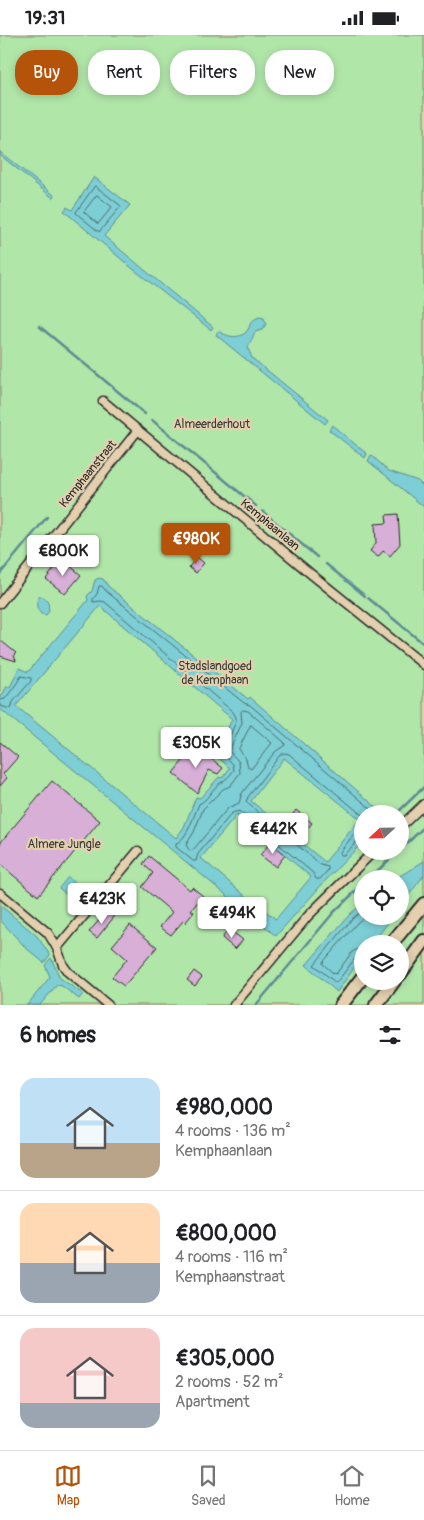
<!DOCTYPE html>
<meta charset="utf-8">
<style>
:root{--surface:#fff;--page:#f6f6f6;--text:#202124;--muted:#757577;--line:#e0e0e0;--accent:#b45309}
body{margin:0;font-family:Pangolin,sans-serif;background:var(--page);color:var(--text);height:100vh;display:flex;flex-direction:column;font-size:19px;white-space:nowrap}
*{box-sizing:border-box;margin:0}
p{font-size:16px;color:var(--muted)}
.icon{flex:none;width:28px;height:28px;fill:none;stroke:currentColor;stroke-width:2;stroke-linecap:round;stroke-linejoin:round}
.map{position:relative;height:970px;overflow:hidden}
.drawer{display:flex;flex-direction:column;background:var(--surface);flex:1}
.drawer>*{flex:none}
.hud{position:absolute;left:15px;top:15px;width:395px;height:45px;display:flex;gap:10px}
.needle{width:32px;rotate:248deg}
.fabs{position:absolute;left:354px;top:770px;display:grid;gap:10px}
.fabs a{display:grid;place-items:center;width:55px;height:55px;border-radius:50%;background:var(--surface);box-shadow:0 2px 8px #0003;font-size:25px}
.price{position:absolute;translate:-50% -42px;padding:0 11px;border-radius:5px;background:#fff;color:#222;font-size:16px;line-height:32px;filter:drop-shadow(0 1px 2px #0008)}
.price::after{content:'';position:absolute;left:50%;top:30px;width:15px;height:11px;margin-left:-8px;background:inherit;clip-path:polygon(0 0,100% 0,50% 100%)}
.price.current{background:var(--accent);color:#fff}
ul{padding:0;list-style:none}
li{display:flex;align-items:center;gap:15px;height:125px;padding:0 20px}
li+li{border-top:1px solid var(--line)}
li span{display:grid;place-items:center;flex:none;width:140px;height:100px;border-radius:15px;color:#555}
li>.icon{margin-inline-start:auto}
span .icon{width:60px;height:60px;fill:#fffc;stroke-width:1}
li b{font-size:21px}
h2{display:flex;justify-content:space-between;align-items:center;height:60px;padding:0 20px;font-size:21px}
.tag{padding:0 18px;border-radius:20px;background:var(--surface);box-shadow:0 2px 8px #0003;font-size:18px;line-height:45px}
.tag.current{background:var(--accent);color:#fff}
.status{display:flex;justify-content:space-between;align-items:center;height:35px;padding:0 25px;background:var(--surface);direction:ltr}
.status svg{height:14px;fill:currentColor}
.menu{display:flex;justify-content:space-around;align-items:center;height:70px;border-top:1px solid var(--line);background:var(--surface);font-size:14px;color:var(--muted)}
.menu a{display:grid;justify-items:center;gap:2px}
.menu .current{color:var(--accent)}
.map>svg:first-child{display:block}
.green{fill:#b1e6a9;stroke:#6e886a;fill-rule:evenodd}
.water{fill:#7dced5;stroke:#5c8d91;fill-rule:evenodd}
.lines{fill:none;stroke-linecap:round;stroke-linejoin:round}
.shore{stroke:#4c6c6f;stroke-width:1}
.stream{stroke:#5c8d91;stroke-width:2.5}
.building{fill:#d7afd7;stroke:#2b2b2b}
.street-casing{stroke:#2b2b2b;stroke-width:11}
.primary-casing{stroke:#2b2b2b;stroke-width:16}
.street{stroke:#e4d0af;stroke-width:8}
.primary{stroke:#e4d0af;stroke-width:12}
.labels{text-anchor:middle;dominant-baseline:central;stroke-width:4.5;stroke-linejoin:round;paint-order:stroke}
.park-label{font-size:12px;fill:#383e38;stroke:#e4d0af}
.street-label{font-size:12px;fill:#2b2b2b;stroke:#e4d0af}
</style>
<div class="status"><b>19:31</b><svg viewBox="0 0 49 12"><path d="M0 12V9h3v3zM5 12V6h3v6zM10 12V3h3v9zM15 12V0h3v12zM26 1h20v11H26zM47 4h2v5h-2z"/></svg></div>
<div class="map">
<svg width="424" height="970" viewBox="0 0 424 970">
<rect width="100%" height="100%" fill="#e4d0af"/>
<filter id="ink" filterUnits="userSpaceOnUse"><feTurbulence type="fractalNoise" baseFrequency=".02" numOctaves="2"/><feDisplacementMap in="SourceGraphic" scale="10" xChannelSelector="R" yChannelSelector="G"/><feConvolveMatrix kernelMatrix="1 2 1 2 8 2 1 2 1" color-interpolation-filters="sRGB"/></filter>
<g filter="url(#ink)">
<path class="green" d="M0,0H424V970H0ZM362,779H400V816H362ZM362,844H400V881H362ZM362,909H400V946H362Z"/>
<g class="water">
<polygon points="0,117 54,160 53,163 0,120"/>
<polygon points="94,142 130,170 104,201 213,292 211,295 133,234 64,176 67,172 72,175"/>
<path d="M259,282L264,283L266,289L262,295L255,297L248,313L252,323L328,385L325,389L216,300L218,296C226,301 238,305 246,297C252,291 247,287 259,282Z"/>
<polygon points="332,390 367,419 365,423 329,395"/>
<polygon points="371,420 389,436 418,446 424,452 424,472 368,426"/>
<path d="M99,543L103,544L109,552L248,664L250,662L384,779H362V808L327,844L276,901L0,674V664L7,651L10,652L19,633L28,637L88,565L87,561L92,556L95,545ZM100,571L232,684L215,720L230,733L222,743L219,742L200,763L196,762L184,792L176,803L16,671ZM284,723L360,784L325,827L251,766ZM237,780L311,842L276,884L242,858L201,823Z"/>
<path d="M40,561C50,563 48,570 49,576L46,580L41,579C36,573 35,567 40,561Z"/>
<polygon points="424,826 424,840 400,872 400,844 395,844"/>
<polygon points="68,842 78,851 69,862 59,853"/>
<polygon points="362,869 362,881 393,881 372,909 362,909 362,922 337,957 306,930 350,879"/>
<polygon points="0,870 37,901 50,920 44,928 26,913 0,885"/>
<polygon points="51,923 60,943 83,959 79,964 62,951 57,950 40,970 27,970 50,942 45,930"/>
</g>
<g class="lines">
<g class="shore">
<polygon points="95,151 121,171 99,197 76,178"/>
<polygon points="97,160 112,172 98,189 84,177"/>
<path d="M0,665L5,664C11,656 16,650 21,641L31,643V646L13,667L11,674L0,671"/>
<polygon points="243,675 248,676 284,707 285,710 275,717 242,758 239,768 228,773 193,815 190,816 186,810 194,797 203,774 223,754 230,751 240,738 239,727 229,716 242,688 241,677"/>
<polygon points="251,690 272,708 251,734 248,732 246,724 239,714"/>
<path d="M362,780L289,719L284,718L280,720L248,762L246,767L321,830L328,832V835L320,844H316L313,838L239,776L232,778L198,819L196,826H193L176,812V809C189,801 193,782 199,769C208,765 211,755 219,749C225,745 229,742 234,735L233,729L222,718L236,687V682L233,677L105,567L101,566L93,567V564L97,559L99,551H102L106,556L244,668L250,670L377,779"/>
<polyline points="362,789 340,817 340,820 344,820 357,806 362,805"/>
<polyline points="362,876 353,883 314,930 336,948 357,921 362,920"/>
<polyline points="362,912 352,917 336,939 333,938 323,929 323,927 357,888 365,881"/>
</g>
<g class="stream">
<polyline points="39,291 145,379"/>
<polyline points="152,385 256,471"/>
<polyline points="262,476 317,522"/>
<polyline points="326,529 365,561"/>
<polyline points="0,539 47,482"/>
<polyline points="368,563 424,609"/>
<polyline points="396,779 424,752"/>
<polyline points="400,815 424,792"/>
<polyline points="369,844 398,816"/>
<polyline points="256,970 334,877 362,850"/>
</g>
</g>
<g class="building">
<polygon points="398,479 400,509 390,521 383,516 378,522 370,516 376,508 375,489 387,488 386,480"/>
<polygon points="197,522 204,528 196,538 189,532"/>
<polygon points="62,524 81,540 65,559 46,544"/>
<polygon points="0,605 16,618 14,620 16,626 0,621"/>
<polygon points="0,707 18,722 3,739 7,743 0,751"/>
<polygon points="195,711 223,733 218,739 209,735 197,758 173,738"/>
<polygon points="52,746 100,786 38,861 0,829 0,808"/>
<polygon points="296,775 312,788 298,805 283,792"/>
<polygon points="270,808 285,820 276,832 260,820"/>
<polygon points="149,821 190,855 192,852 203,861 191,875 194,877 185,888 183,886 171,900 160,892 172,877 142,852 153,838 143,829"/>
<polygon points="107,876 114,882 97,903 89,897"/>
<polygon points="130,890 157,912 124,951 112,942 127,924 112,911"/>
<polygon points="229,894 243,905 235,914 222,903"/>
<polygon points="194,936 202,942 195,951 187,945"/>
</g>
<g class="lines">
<g class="street-casing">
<g id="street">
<polyline points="103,366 311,539 424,630"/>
<polyline points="0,568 138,395"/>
<polyline points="400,792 424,769"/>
<polyline points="0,858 48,898 57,913 63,930 68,937 108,970"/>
<polyline points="57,913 138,816"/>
<polyline points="234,970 308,881 374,816"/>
</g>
</g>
<g class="primary-casing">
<g id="primary">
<polyline points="391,909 424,869"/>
<polyline points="400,939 424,906"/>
<polyline points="341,970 362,943"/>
<polyline points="376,970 394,946"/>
</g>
</g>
<use href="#street" class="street"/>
<use href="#primary" class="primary"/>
</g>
</g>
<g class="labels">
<g class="park-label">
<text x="212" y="389">Almeerderhout</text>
<text x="215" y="631">Stadslandgoed<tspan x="215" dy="14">de Kemphaan</tspan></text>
<text x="64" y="809">Almere Jungle</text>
</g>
<g class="street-label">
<text transform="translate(88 439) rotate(-51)">Kemphaanstraat</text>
<text transform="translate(270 490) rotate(40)">Kemphaanlaan</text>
</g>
</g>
</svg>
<div class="fabs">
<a><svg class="needle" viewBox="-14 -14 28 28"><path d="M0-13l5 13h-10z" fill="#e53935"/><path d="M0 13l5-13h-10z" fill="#757577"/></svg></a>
<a><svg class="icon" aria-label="locate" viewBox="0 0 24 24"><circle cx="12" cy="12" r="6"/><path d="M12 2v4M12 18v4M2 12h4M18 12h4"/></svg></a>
<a><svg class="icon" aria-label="layers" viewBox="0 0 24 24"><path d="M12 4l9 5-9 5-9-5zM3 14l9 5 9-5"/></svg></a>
</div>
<b class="price current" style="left:196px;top:530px">€980K</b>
<b class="price" style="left:63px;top:542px">€800K</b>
<b class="price" style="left:196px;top:734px">€305K</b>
<b class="price" style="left:273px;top:820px">€442K</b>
<b class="price" style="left:102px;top:890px">€423K</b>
<b class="price" style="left:232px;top:904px">€494K</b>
<div class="hud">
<a class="tag current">Buy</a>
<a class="tag">Rent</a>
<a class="tag">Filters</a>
<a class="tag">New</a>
</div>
</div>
<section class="drawer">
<h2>6 homes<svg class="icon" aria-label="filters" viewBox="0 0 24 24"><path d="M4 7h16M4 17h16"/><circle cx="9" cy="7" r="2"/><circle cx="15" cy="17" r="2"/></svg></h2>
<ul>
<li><span style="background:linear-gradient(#bfe0f5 65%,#b9a48a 0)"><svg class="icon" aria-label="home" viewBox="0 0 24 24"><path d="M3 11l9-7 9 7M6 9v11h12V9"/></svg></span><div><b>€980,000</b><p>4 rooms · 136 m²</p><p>Kemphaanlaan</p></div></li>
<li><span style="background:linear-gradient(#ffd9b3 60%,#9aa5b1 0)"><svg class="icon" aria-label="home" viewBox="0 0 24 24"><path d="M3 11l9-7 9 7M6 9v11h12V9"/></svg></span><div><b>€800,000</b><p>4 rooms · 116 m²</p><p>Kemphaanstraat</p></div></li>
<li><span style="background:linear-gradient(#f6c9c9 75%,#9aa5b1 0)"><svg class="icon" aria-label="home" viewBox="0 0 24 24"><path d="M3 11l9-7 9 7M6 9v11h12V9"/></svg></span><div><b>€305,000</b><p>2 rooms · 52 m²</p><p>Apartment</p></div></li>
</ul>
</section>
<nav class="menu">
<a class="current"><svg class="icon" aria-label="map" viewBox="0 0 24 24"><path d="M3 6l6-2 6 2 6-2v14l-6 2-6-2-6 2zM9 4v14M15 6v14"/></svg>Map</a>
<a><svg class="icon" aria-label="saved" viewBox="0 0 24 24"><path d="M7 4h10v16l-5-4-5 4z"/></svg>Saved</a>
<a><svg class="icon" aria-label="home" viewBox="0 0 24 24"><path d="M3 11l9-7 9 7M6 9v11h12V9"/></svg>Home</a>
</nav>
